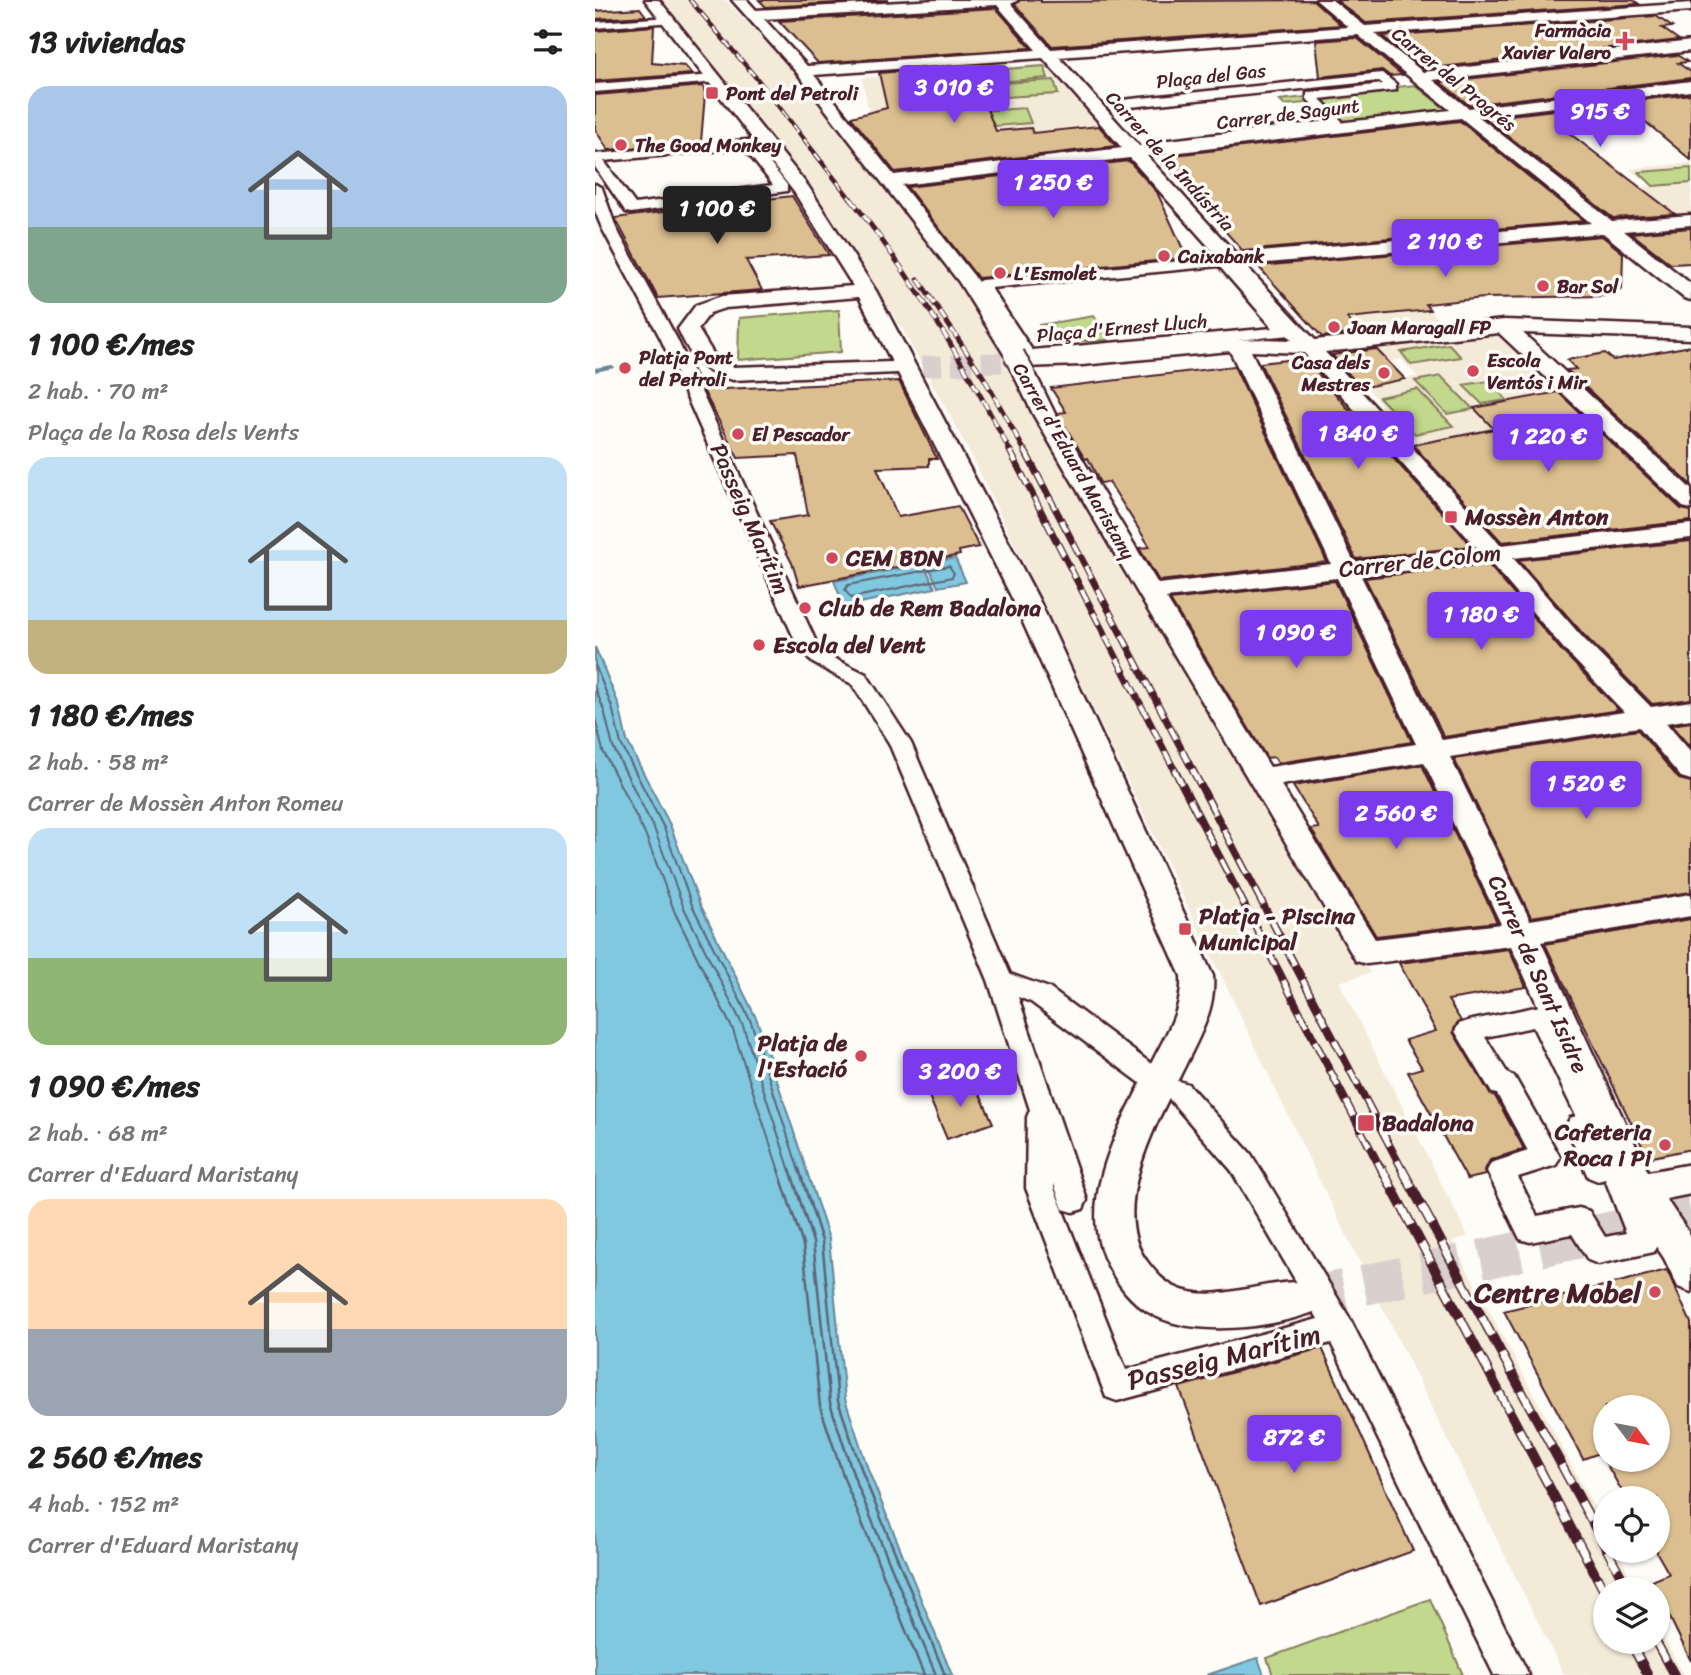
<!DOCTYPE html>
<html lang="es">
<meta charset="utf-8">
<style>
:root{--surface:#fff;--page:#f2f2f2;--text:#222;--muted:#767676;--accent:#7c3aed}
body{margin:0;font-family:Sriracha,sans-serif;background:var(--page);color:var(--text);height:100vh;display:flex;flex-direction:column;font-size:26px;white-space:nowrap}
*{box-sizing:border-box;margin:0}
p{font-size:23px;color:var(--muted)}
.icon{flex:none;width:38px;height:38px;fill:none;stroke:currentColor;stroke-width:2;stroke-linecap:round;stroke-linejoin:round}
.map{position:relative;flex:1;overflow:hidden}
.drawer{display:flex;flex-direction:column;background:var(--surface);width:595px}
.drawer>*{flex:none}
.needle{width:46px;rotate:122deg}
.buttons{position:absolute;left:998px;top:1395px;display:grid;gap:14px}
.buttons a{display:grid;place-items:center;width:77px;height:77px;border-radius:50%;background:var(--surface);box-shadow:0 2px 5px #0004;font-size:35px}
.price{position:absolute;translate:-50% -60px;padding:0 16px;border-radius:7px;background:var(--accent);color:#fff;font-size:23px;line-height:46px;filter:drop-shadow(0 2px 4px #0008)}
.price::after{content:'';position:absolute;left:50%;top:42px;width:21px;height:16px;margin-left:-10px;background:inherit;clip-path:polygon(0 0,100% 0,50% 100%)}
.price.selected{background:#222;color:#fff}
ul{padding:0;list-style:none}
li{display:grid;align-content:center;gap:14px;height:371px;padding:0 28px}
li span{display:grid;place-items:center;height:217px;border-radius:21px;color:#555}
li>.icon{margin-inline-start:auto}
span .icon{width:126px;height:126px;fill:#fffc;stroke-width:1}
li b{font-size:30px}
h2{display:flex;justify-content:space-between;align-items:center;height:84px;padding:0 28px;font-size:30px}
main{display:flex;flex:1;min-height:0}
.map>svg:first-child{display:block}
.built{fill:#f3ead8}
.green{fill:#c1d88d;stroke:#867c5c;stroke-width:2}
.water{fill:#7fc8df;stroke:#6a8497;stroke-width:2}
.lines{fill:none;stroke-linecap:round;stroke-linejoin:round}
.shore-far1{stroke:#5f6373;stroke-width:2}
.shore{stroke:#5f6373;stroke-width:2.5}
.stream{fill:#6a8497;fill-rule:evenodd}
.building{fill:#dbbf90;stroke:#4a1f2b;stroke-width:2}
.minor-tunnel-far1{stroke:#d9d0ce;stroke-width:20;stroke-dasharray:20 10;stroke-linecap:butt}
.minor-tunnel{stroke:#d9d0ce;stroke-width:40;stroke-dasharray:40 20;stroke-linecap:butt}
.pedestrian-casing{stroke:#4a1f2b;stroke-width:5}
.minor-casing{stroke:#4a1f2b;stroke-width:5}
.pedestrian{fill:#fdfcf7;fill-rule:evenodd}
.minor{fill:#fdfcf7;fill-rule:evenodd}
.rail-far4-casing{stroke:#4a1f2b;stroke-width:4.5}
.rail-far3-casing{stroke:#4a1f2b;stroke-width:5}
.rail-far2-casing{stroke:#4a1f2b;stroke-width:7}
.rail-far1-casing{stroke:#4a1f2b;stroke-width:8}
.rail-casing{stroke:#4a1f2b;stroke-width:10}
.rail-far4{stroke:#fdfcf7;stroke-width:2.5;stroke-dasharray:9;stroke-linecap:butt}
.rail-far3{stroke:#fdfcf7;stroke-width:3.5;stroke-dasharray:10;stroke-linecap:butt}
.rail-far2{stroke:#fdfcf7;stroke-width:4.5;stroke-dasharray:13;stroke-linecap:butt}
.rail-far1{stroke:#fdfcf7;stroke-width:5;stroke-dasharray:17;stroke-linecap:butt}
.rail{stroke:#fdfcf7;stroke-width:7;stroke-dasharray:21;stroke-linecap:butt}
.minor-bridge-casing{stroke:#4a1f2b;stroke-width:24;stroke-linecap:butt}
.minor-bridge{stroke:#fdfcf7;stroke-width:20}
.poi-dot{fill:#d1495b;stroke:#fdfcf7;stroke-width:2.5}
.labels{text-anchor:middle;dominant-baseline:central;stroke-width:7;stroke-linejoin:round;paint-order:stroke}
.far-poi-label{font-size:19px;font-weight:bold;fill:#4a1f2b;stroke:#fdfcf7;text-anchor:start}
.far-street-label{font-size:19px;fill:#4a1f2b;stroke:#fdfcf7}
.poi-label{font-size:23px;font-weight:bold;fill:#4a1f2b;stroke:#fdfcf7;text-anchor:start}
.street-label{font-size:23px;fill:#4a1f2b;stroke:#fdfcf7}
.near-poi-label{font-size:28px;font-weight:bold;fill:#4a1f2b;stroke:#fdfcf7;text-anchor:end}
.near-street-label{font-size:28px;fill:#4a1f2b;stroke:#fdfcf7}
</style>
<main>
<section class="drawer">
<h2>13 viviendas<svg class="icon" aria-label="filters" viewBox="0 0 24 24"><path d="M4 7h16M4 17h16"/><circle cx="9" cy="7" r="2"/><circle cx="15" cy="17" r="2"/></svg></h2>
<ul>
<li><span style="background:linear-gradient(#a9c7e8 65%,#7fa58c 0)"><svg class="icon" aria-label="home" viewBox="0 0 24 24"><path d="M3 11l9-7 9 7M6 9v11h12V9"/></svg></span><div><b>1 100 €/mes</b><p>2 hab. · 70 m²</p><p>Plaça de la Rosa dels Vents</p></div></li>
<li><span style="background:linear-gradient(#bfe0f5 75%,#c2b280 0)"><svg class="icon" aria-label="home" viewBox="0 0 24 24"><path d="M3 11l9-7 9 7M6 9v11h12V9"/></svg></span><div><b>1 180 €/mes</b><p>2 hab. · 58 m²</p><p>Carrer de Mossèn Anton Romeu</p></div></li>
<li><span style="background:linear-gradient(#bfe0f5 60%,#8fb573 0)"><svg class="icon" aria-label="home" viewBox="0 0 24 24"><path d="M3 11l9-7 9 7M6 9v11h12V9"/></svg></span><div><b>1 090 €/mes</b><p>2 hab. · 68 m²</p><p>Carrer d'Eduard Maristany</p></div></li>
<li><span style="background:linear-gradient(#ffd9b3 60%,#9aa5b1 0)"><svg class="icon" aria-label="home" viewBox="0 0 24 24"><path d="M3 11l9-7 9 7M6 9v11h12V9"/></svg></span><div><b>2 560 €/mes</b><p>4 hab. · 152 m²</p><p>Carrer d'Eduard Maristany</p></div></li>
</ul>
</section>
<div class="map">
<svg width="1096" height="1675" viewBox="0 0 1096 1675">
<rect width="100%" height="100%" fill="#fdfcf7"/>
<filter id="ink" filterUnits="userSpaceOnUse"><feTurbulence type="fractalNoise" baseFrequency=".0143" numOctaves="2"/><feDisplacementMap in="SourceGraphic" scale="14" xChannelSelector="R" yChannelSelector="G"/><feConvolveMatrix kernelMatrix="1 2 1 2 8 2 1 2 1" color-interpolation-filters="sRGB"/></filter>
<g filter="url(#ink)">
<g class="built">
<polygon points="67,0 131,0 203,75 263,147 398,325 413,361 775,973 744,982 873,1236 857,1241 1010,1528 1010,1550 1022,1551 1042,1589 1010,1589 1010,1642 1062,1642 1062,1626 1089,1675 969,1675 717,1165 379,460 309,332 268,270 212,189"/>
<polygon points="449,64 524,149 303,175 250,118 274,113 267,78"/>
<polygon points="1096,163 1096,215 1078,216 1045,188 1058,186 1034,169"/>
<polygon points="835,310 846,324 727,337 712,322"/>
<polygon points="902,334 962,392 880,408 899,429 823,444 771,387 822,376 806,359 755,369 741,353"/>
</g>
<g class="green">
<polygon points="449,66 453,78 390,83 386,71"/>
<polygon points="459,80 463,94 393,98 390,84"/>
<polygon points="820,85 854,112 743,124 721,102 689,105 684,100"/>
<polygon points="430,108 436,123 362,129 357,113"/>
<polygon points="1096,168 1096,183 1058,186 1044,172"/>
<polygon points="244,310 246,352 143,360 144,318"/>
<polygon points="499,316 514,340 467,342 453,339 444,325"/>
<polygon points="854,344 866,357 816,365 806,352"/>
<polygon points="846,376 878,409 852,414 820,381"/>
<polygon points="894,381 912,400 887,404 868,385"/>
<polygon points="822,389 858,426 820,434 784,397"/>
<polygon points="835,1599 868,1675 678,1675 672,1658"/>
</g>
<g class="water">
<polygon points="360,558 371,582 343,587 332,563"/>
<polygon points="329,564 340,588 249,606 239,581"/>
<polygon points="0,647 24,705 32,741 75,825 104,902 162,1020 234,1239 250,1399 274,1472 357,1675 0,1675"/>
<polygon points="663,1658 669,1675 612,1675 662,1658"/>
</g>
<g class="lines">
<g class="shore-far1">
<polygon points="354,566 359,573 357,577 256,598 250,590 253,585"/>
<polyline points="0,665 17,707 26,744 69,828 97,905 156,1022 204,1171"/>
<polyline points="0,688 9,710 18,747 60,831 89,908 148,1026 195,1171"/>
<polyline points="0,718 8,751 51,836 80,913 138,1030 184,1171"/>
</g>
<g class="shore">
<polyline points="183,1169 208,1245 225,1406 250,1481 329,1675"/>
<polyline points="195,1169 218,1242 235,1403 259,1477 341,1675"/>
<polyline points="204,1169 227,1241 243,1401 268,1474 350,1675"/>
</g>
<polygon class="stream" points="17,365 19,366 19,368 0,372 0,368"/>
</g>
<g class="building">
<polygon points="164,0 294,0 171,7"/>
<polygon points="425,0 446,0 446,2 718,0 746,25 457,46 420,5"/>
<polygon points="741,0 1038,0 1044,4 771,23"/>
<polygon points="45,8 51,16 0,19 0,11"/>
<polygon points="401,8 436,48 223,63 184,21"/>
<polygon points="1061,16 1077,27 1067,28 1084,40 829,69 787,36"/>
<polygon points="59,26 57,63 90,66 97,74 0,81 0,31"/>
<polygon points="762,38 807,75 795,76 787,70 725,77 721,41"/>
<polygon points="1082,55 1093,62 1083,63 1096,72 1096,78 874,105 845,82"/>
<polygon points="374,66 401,131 436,128 438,133 504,126 521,146 300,172 256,117 292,108 284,73"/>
<polygon points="108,86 110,94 106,142 13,150 0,129 0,95"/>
<polygon points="1096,94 1096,160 1040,113 961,123 1080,214 1018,218 890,118"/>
<polygon points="865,121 989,221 648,251 563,157"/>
<polygon points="534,161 562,192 592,258 383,278 312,187"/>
<polygon points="197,196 234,255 151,260 167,290 63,298 20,218 115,206 117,213 164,209 164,200"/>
<polygon points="1096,228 1096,263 1076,264 1036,233"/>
<polygon points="1007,236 1028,253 1027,288 1010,296 889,298 831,304 835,310 752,318 765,333 727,337 663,266"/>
<polygon points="1096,346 1096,485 972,370 981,369 972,360 1010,353 1018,360"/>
<polygon points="781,349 810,379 766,388 737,355"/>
<polygon points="710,358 788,450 791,450 877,546 761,559 665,363"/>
<polygon points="639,366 732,562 564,581 544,548 555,547 514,482 505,483 493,458 490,459 462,413 471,412 456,388"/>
<polygon points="304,381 342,459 334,459 334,466 282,468 303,517 363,506 384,547 364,551 365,555 204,586 197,563 175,521 213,515 202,455 143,458 108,390"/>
<polygon points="963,392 1086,509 1096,511 1096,521 907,542 818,445 899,429 879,408"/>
<polygon points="1096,541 1096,699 1057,704 989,635 923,560"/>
<polygon points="893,564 967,651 1024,710 849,737 770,578"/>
<polygon points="740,581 817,742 683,763 679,757 672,758 575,600"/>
<polygon points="1096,722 1096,748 1076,725"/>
<polygon points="1043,730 1084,779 1096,782 1096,892 936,917 859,759"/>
<polygon points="827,765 902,922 781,936 716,829 724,828 698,786"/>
<polygon points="1096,919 1096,1149 1053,1158 950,944"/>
<polygon points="914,949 931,987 853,1000 866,1021 862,1023 858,1032 895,1094 900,1096 929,1149 895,1160 890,1170 891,1175 872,1179 813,1072 827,1068 810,1040 841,1031 804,963"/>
<polygon points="378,1079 398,1123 352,1139 333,1094"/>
<polygon points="1072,1270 1096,1323 1096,1661 1057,1581 1074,1574 1062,1553 1062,1498 1031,1498 1009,1460 1062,1460 1062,1407 1010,1407 1010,1451 988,1459 909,1311"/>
<polygon points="727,1348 818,1551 666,1606 584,1387"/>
</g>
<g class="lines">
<polyline class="minor-tunnel-far1" points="297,368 429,361"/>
<polyline class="minor-tunnel" points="710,1298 1096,1214"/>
<g class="pedestrian-casing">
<g id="pedestrian">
<polygon points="74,17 78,18 78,22 0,28 0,22"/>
<path d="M787,73L801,84V90L725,99L747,121V127L554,150L549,149L511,105L517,101ZM784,81L788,84L712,93V99L733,121L557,142L526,108Z"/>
<polygon points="119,75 125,79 123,82 0,92 0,84"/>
<path d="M152,140L157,141L192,185V191L36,213L31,212L0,167V154ZM149,148L178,185L40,204L9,161Z"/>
<polygon points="0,184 7,188 21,228 82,339 222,644 232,655 271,674 316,743 415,974 454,988 562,1068 566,1075 562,1082 553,1086 544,1082 436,1002 423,997 492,1200 488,1209 478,1212 468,1209 459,1184 459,1188 531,1370 723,1319 636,1170 575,1100 571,1092 575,1084 584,1081 593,1084 656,1154 754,1317 934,1675 899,1675 736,1343 522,1401 511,1397 431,1188 432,1117 435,1110 393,980 294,743 257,684 218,663 203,647 66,339 7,228 0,211"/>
<path d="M628,257L633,258L696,329L698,332L696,335L433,360L427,358L379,284L386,280ZM624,266L678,328L437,350L396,288Z"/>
<path d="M945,1006L954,1009L1011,1124L1007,1132L1001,1134L1011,1155L1018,1153L1028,1157L1032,1165L1063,1243L1059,1252L1003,1264L993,1260L977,1234L935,1242L925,1239L892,1171L896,1163L933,1151L902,1094L897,1093L860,1031L864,1024L873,1021ZM938,1027L981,1116L975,1118L971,1126L993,1177L1003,1181L1010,1179L1031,1233L1010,1237L994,1211L984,1208L942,1216L923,1177L961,1165L965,1157L919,1076L913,1074L890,1037Z"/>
</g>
</g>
<g class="minor-casing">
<g id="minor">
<path d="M50,0H64L213,186L281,291L444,600L618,976C621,1009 604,1037 590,1066C564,1118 510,1211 554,1264C562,1274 570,1283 582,1288C626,1307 685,1271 724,1286L729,1298L724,1310C678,1328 596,1339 553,1312C535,1300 525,1287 515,1269C476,1203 528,1120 558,1060C572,1033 588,1007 586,976L418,600L303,373L138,380C105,372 97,359 83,329L101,305L127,296L258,286L199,192ZM264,297L297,362L138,367L121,358L103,329L115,313L130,308Z"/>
<path d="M137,0H152L161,10L342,0H423L416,4L456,49L753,27L721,0H737L770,26L1096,3V11L780,34L828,72L1096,41V51L838,80L873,108L1096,81V91L883,116L1017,221L1096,215V225L1029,231L1096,284V300L1089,298L1008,233L650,265L720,340L909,320L1096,327V339L928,333L1096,489V509L1088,507L904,333L730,352L906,545L1096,524V538L918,558L987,637L1056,707L1096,701V719L1071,723L1096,752V780L1086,777L1044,727L855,757L935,920L1096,894V916L946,942L1053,1172L1096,1164V1194L1071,1199L1096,1236V1292L1083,1287L1069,1258L1030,1200L916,946L772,964L761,961L502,524L438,414L419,375L423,371H437L441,375L460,414L563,584L736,564L635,351L487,365L429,367L412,359L364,282L203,74ZM402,5L441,50L212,66L169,19ZM763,35L855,110L544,146L464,57ZM448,58L527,148L299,175L219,75ZM866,118L996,223L641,254L552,156ZM535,158L697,340C608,336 519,352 429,355L379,276L307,185ZM656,351L709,353L882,548L759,562ZM894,561L969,649L1029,712L847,740L766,576ZM742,578L821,744L675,767L571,598ZM829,762L906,924L780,939L686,785Z"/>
</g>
</g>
<use href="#pedestrian" class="pedestrian"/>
<use href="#minor" class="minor"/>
<g class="rail-far4-casing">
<polyline id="rail-far4" points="95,0 163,80 257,201"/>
</g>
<g class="rail-far3-casing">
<g id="rail-far3">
<path d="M256,199C317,277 371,365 416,453"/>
<polyline points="323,279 389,378 431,453"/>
</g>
</g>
<g class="rail-far2-casing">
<g id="rail-far2">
<polyline points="415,451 580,771"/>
<polyline points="430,451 598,771"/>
</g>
</g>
<g class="rail-far1-casing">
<g id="rail-far1">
<polyline points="579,769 787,1171"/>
<polyline points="597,769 808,1171"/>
</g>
</g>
<g class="rail-casing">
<g id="rail">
<polyline points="787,1169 1010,1593"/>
<polyline points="807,1169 1010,1546"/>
<polyline points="1012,1550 1033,1589"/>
<polyline points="1035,1642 1053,1675"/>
<polyline points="1061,1642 1079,1675"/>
</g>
</g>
<use href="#rail-far4" class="rail-far4"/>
<use href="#rail-far3" class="rail-far3"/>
<use href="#rail-far2" class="rail-far2"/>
<use href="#rail-far1" class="rail-far1"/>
<use href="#rail" class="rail"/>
<g class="minor-bridge-casing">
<polyline id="minor-bridge" points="419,355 430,375"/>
</g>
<use href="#minor-bridge" class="minor-bridge"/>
</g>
</g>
<g class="poi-dot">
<path d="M1026.5 30.5h7v7h7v7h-7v7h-7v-7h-7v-7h7z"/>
<rect x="110" y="86" width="14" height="14" rx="3.5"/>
<circle cx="26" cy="145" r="7"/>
<circle cx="569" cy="256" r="7"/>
<circle cx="405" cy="273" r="7"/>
<circle cx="948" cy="286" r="7"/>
<circle cx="739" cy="327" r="7"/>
<circle cx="30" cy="368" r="7"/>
<circle cx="878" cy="371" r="7"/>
<circle cx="789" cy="373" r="7"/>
<circle cx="143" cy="434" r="7"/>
<rect x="849" y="510" width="14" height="14" rx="3.5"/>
<circle cx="237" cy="558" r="7"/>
<circle cx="210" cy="608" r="7"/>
<circle cx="164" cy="645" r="7"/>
<rect x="583" y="922" width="14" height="14" rx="3.5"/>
<circle cx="266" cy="1056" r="7"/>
<rect x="762" y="1114" width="18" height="18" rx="3.5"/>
<circle cx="1070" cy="1145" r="7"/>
<circle cx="1060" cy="1292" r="7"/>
</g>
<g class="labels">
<g class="far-poi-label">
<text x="1016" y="30" text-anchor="end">Farmàcia<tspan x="1016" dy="22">Xavier Valero</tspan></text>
<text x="131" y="93">Pont del Petroli</text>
<text x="40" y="145">The Good Monkey</text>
<text x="583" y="256">Caixabank</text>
<text x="419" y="273">L'Esmolet</text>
<text x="962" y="286">Bar Sol</text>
<text x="753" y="327">Joan Maragall FP</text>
<text x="44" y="357">Platja Pont<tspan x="44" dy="22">del Petroli</tspan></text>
<text x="892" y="360">Escola<tspan x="892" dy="22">Ventós i Mir</tspan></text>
<text x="775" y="362" text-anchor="end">Casa dels<tspan x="775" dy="22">Mestres</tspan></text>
<text x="157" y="434">El Pescador</text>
</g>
<g class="far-street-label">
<text transform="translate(616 76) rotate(-6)">Plaça del Gas</text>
<text transform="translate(859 79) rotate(39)">Carrer del Progrés</text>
<text transform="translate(693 114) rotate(-7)">Carrer de Sagunt</text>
<text transform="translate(575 161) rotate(48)">Carrer de la Indústria</text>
<text transform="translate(527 328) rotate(-5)">Plaça d'Ernest Lluch</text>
<text transform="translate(479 461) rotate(60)">Carrer d'Eduard Maristany</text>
</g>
<g class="poi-label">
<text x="870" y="517">Mossèn Anton</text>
<text x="251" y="558">CEM BDN</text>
<text x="224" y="608">Club de Rem Badalona</text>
<text x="178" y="645">Escola del Vent</text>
<text x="604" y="916">Platja - Piscina<tspan x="604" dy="26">Municipal</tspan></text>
<text x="252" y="1043" text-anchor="end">Platja de<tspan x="252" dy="26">l'Estació</tspan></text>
<text x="787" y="1123">Badalona</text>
<text x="1056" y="1132" text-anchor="end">Cafeteria<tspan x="1056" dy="26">Roca i Pi</tspan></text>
</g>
<g class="street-label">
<text transform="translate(155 519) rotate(66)">Passeig Marítim</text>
<text transform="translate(825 561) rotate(-6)">Carrer de Colom</text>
<text transform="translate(943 974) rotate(66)">Carrer de Sant Isidre</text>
</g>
<g class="near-poi-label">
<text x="1046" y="1292">Centre Mobel</text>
</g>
<g class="near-street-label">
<text transform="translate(629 1357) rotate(-14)">Passeig Marítim</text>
</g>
</g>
</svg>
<div class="buttons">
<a><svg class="needle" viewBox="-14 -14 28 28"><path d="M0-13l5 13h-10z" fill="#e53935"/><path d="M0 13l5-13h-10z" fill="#767676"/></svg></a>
<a><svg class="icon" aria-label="locate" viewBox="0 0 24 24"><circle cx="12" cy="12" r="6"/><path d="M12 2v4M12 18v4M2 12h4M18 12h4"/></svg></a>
<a><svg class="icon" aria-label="layers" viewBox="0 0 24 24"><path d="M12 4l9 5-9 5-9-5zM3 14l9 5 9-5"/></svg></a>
</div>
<b class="price" style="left:359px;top:125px">3 010 €</b>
<b class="price" style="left:1005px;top:149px">915 €</b>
<b class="price" style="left:458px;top:220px">1 250 €</b>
<b class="price selected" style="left:122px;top:246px">1 100 €</b>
<b class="price" style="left:850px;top:279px">2 110 €</b>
<b class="price" style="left:763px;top:471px">1 840 €</b>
<b class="price" style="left:953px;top:474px">1 220 €</b>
<b class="price" style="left:886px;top:652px">1 180 €</b>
<b class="price" style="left:701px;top:670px">1 090 €</b>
<b class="price" style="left:991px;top:821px">1 520 €</b>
<b class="price" style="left:801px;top:851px">2 560 €</b>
<b class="price" style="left:365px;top:1109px">3 200 €</b>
<b class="price" style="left:699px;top:1475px">872 €</b>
</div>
</main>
